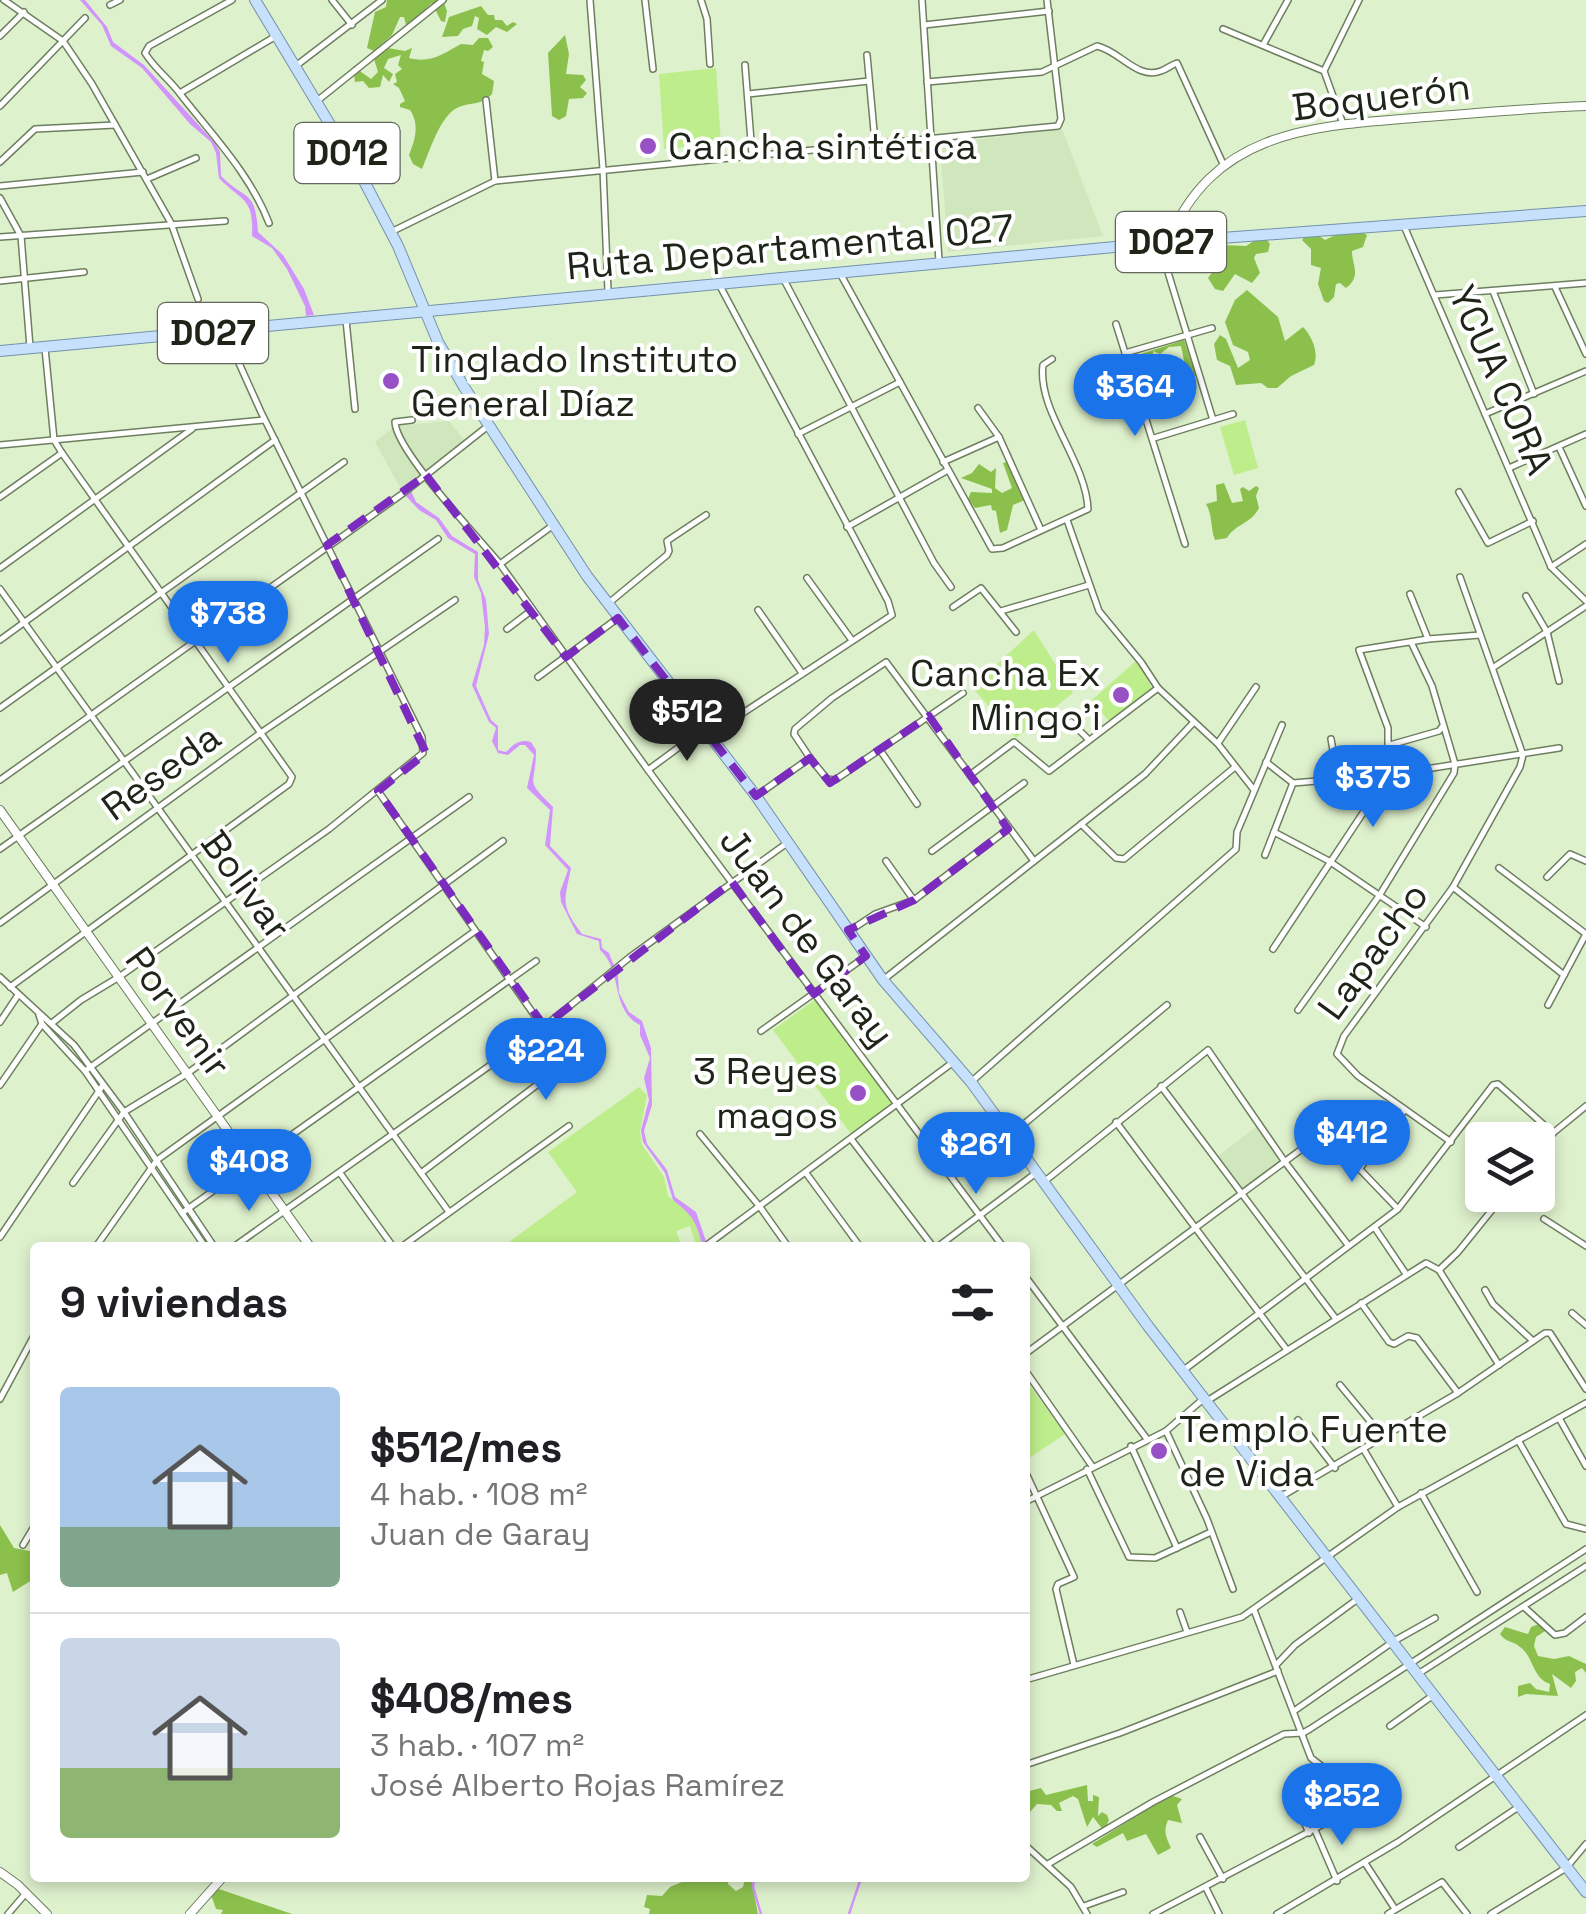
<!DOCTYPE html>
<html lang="es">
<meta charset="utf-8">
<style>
:root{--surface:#fff;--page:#f2f2f2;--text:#202124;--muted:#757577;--line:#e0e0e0;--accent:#1a73e8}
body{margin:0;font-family:"Space Grotesk",sans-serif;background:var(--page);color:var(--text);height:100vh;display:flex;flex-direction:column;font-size:38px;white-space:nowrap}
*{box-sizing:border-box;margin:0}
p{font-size:32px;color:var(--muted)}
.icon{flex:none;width:55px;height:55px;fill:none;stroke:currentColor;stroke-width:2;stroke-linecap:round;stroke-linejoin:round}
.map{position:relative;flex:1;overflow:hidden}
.sheet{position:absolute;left:30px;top:1242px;width:1000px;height:640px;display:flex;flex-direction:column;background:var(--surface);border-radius:10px;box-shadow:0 5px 15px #0003}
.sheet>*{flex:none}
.buttons{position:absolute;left:1465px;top:1122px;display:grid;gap:20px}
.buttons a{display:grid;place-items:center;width:90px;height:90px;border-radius:10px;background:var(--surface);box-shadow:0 5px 15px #0003;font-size:50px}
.price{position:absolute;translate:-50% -85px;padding:0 22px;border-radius:35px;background:var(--accent);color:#fff;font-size:32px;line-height:65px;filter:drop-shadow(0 2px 5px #0008)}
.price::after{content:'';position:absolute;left:50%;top:60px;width:30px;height:22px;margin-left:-15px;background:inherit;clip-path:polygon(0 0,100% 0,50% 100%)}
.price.current{background:#222;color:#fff}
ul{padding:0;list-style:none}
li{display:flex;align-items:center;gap:30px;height:250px;padding:0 30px}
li+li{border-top:2px solid var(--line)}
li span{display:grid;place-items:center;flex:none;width:280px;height:200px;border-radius:10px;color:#555}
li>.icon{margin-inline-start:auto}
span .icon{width:120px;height:120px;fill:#fffc;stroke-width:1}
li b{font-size:42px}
h2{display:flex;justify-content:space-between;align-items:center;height:120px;padding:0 30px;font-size:42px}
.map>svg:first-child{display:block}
.built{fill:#d0e6bc}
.green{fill:#beed8c}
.forest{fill:#8cc04d}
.water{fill:#d194fc}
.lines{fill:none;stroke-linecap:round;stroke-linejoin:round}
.stream{stroke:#d194fc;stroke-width:2.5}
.street-casing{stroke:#6e7f5f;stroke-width:8}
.secondary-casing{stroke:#6e7f5f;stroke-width:10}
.primary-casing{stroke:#7392ab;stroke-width:12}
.street{stroke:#fff;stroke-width:5}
.secondary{stroke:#fff;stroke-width:8}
.primary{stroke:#c7e1fc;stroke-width:10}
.marked{fill:none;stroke:#7b2cbf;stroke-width:8;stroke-dasharray:20 12;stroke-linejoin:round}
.poi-dot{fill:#9751c4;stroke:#fff;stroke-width:4}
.labels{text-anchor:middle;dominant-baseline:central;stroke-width:8;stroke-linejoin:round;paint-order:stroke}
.shield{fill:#fff;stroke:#62665d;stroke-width:2.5}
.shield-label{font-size:35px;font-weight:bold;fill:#1e2518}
.street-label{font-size:38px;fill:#1e2518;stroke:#fff}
.poi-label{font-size:38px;fill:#1e2518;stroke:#fff;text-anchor:start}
</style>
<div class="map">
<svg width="1586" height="1914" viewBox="0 0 1586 1914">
<rect width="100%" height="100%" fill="#def1cd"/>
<g class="built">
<polygon points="1062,129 1103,236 948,252 940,144"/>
<polygon points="449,421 466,442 401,489 375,442 395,426"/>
<polygon points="1257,1126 1282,1160 1243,1190 1217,1157"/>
</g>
<g class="green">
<polygon points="716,68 721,144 664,149 659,74"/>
<polygon points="1245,420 1258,468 1234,475 1220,427"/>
<polygon points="1034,630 1073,693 1016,738 972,687"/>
<polygon points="1137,660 1153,690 1110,722 1091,701"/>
<polygon points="816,999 893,1104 852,1135 773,1030"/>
<polygon points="639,1087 647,1095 640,1131 642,1145 664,1177 668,1196 689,1213 695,1222 703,1247 697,1247 690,1226 676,1231 682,1247 583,1247 580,1242 568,1247 501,1248 577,1192 548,1152"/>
<polygon points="1025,1379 1065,1434 1025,1461"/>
</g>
<g class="forest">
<polygon points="387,0 443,0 447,11 445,22 441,21 432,3 410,24 406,25 404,17 400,17 392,35 374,51 367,48 375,12 386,7"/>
<polygon points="481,6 488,15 494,15 495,20 502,20 507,26 513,22 517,24 507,32 496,27 487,35 477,29 479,18 475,16 472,26 463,29 458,36 442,37 449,17"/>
<polygon points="565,35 569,54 566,74 583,75 586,80 580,87 587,93 583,98 569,99 566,116 559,120 552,116 548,53"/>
<path d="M479,38H488L493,47L488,51L484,50L481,61L484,62L482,74L494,81L492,94C480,107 471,101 457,108C440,116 429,153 422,169L413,164L409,155C415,140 420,125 410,110L400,107V104L405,101L399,88L393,84L397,82L395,74L402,69L398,65L401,55L388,59L384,68L393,74L389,82L383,75L380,87L369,88L363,81L355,82L353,66L371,79L378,72L374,59L388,48L405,51L412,48L409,58C431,64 444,53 461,44L473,45Z"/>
<path d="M1360,231L1367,235L1363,247L1352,251C1352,266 1362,275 1346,288L1340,283L1336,284L1334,297L1328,303L1324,301L1318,284L1321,268L1311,265V249L1302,240L1307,233H1315L1325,240L1339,233Z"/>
<polygon points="1260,237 1265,237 1270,244 1268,252 1256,254 1254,258 1260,273 1252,283 1235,274 1223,291 1215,289 1208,278 1219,263 1209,256 1222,245 1246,246"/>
<path d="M1247,290L1278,317L1285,341L1303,327C1312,336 1319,353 1314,365L1291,376L1277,388H1268L1261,383L1236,385L1230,366L1217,360L1214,344L1220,335L1226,339L1238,368L1250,360L1248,352L1233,345L1225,322L1235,300Z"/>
<polygon points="1184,340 1196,376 1191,381 1186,368 1177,373 1182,384 1174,389 1173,397 1169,398 1159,370 1168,363 1175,364 1178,369 1179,362 1185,365 1181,346 1169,347 1160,354 1153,351 1153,355 1146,358 1140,367 1134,366 1132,357"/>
<polygon points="1011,461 1027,499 1013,505 1007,530 1000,533 996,511 992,510 991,505 975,508 968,499 971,492 992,493 992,489 961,478 972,473 979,464 991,472 996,468 995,488 1002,493 1012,488 1003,463"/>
<path d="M1224,483L1232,503L1243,501L1240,489L1243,487L1249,491L1256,486L1259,488L1256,496L1259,508C1251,524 1235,524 1227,538L1215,540C1210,527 1213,516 1206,504L1217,501L1216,485Z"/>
<polygon points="0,1525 14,1548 35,1552 35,1578 13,1592 7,1573 0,1575"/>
<path d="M1539,1624L1545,1631L1536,1637L1534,1646L1538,1656L1554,1659L1569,1656L1586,1664V1673L1582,1668L1575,1672L1576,1681L1571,1688L1552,1674L1558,1696L1526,1694L1518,1697V1686L1530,1683L1536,1689L1549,1692L1550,1684C1532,1678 1534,1657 1520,1647C1512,1640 1506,1643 1500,1634L1505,1627L1528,1634L1531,1627Z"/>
<polygon points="1087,1785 1088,1801 1093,1801 1093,1795 1099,1797 1098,1816 1102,1812 1107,1815 1109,1820 1104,1831 1093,1817 1087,1827 1078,1799 1073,1796 1059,1803 1062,1811 1057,1811 1051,1805 1037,1804 1025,1818 1025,1788 1029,1791 1041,1788 1046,1795"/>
<path d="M1170,1795L1182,1799L1177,1805L1182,1823L1168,1820C1163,1831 1166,1837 1171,1848L1158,1855L1146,1834L1127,1841L1123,1833L1097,1847L1092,1844Z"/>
<polygon points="691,1878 729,1878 728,1884 736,1891 743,1887 745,1878 751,1878 758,1914 649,1914 650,1909 644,1907 647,1895 662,1896 670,1887"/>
<polygon points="216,1888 292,1914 221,1914 223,1910 216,1909 211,1895"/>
</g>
<g class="water">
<path d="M80,0H85L107,27L113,42L144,65L215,143L220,152L221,176C247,202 255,188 258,232L283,255L304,289L314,315L306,316L305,306L287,269L272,248L252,236C254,197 242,202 219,178L216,153L211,142L190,124L142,68L111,46L102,25Z"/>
<path d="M411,491L416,502L439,518L452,536L478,552V580L486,600L489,634L476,686L491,720L498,726V750L506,752C514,744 519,739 531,742L536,750C536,788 523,777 553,807L550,846L571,868C565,900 559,904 582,934L601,939L602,948L609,953L618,976L619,993L629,1012L642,1021L651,1048L652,1105L644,1131L647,1144L667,1170L675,1197L696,1212L708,1247H703C695,1220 695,1218 673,1200L665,1173L643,1142L641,1130L649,1100L644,1078L650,1058L640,1035V1025C610,1010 623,970 600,950L599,941L577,934L561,902L560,892L568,870L545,845L550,810L527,788L534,755L525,745H520L508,755L498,753L492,741L496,728L489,722L472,685L484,645L485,627L481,593L474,577L475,554L448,538L436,520L419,510L405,495Z"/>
</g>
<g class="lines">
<g class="stream">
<polyline points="754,1878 753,1887 761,1914"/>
<polyline points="849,1914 861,1878"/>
</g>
<g class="street-casing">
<g id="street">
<polyline points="4,0 63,41 92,84 171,223 198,299"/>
<path d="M232,0L149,46L145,53C155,69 170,80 181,95C213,136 250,174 269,223"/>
<polyline points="332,0 352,25"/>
<polyline points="590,0 603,169 608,291"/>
<polyline points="645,0 653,69"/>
<polyline points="701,0 707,19 710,64"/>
<polyline points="922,0 939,261"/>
<polyline points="110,5 120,0"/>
<polyline points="924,25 1049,11"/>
<polyline points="1223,29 1324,71 1343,124"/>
<polyline points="0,36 24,12"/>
<polyline points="1263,45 1288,0"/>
<polyline points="867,55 875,142"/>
<polyline points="297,65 382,0"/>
<polyline points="745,65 752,154"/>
<polyline points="1324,71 1359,0"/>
<path d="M927,82L1042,72L1097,46C1120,51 1137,80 1161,71C1167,69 1171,65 1177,63L1224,166"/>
<polyline points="180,93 276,36"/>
<polyline points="748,94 869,81"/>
<polyline points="486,100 495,181"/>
<polyline points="317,101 443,0"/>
<polyline points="0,106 85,18"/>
<polyline points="0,162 35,129 115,125"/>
<polyline points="147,179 196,158"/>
<polyline points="0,186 143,172"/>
<polyline points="0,198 21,236 30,347"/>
<polyline points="1404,226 1551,567 1586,601"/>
<polyline points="393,231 495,181 1058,126 1061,119 1047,0"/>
<polyline points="0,237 225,221"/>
<polyline points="1160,246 1213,420"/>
<path d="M841,275L992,549L1003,548L1088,509C1086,461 1037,411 1043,365L1052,359"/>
<polyline points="783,278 934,563 951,587"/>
<polyline points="0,281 84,272"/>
<polyline points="1555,287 1586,354"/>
<polyline points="1493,291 1534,394"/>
<polyline points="1435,295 1586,283"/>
<polyline points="346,320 355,409"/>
<polyline points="1116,324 1185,544"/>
<polyline points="1125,353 1212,328"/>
<polyline points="978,408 999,437"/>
<polyline points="1485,414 1586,371"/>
<path d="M412,420L395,422C396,451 478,537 500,564"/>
<polyline points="798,434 900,382"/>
<polyline points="1154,438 1233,414"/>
<polyline points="0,445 264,420"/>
<polyline points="1559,447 1586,506"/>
<polyline points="943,462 999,437 1041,530"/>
<polyline points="1509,468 1586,434"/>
<polyline points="1459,492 1488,543 1533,521"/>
<polyline points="0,497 62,453"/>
<polyline points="1067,520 1099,611 1141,662 1158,688"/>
<polyline points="552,526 500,564 648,770 1004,1248"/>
<polyline points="847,527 948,470"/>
<polyline points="1551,567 1586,544"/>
<polyline points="0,568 192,429"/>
<polyline points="807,578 851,639"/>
<polyline points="0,589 449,1212"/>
<polyline points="1410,594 1428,639"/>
<polyline points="1526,596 1547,632 1559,681"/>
<polyline points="610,602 667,555 669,551 667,541 706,515"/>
<polyline points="953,607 981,588 1016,632"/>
<polyline points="758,610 802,673"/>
<polyline points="1001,611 1089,585"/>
<polyline points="507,629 532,610"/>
<polyline points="0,640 275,440"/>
<polyline points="1494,667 1586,606"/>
<polyline points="538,677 618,618"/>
<polyline points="0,708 344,462"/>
<polyline points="1071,722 1089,740"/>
<polyline points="711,734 892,615 888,601 720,286"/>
<polyline points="1331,739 1338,779"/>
<polyline points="1218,743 1256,687"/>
<polyline points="1390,745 1439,731 1442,727"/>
<polyline points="880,750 917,804"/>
<polyline points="810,758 794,734 795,729 832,698 886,662 1034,861"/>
<polyline points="1266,762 1293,783 1388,775 1559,748"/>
<polyline points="648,770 705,728"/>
<polyline points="970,775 1014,742 1049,771 1158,688 1218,744 1254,790"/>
<polyline points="0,780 402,494 488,426"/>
<polyline points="378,791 567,1062 421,1173"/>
<polyline points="756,796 810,758 827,779 835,780 963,693"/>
<polyline points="1081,824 1116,858 1124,859 1235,767"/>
<polyline points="1274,832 1329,861 1426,927"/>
<polyline points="0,849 438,539"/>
<polyline points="932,851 1024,783"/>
<polyline points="1265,855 1293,783"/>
<polyline points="886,861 913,899"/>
<polyline points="1499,868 1586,934"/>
<polyline points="1547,877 1570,854 1586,861"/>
<polyline points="1453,887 1564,975"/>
<polyline points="0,923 262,732 455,600"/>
<polyline points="851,930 875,914 914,900 1008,829"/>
<polyline points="1273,949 1388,775 1388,728 1359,650 1428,639 1480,635"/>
<polyline points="0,977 74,1045 124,1112 215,1248"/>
<polyline points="883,980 1145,774 1194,722"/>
<polyline points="10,987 289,784 292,777 62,453 54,440 45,348"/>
<polyline points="1548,1005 1586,934"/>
<polyline points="1298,1010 1379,896 1454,773 1455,764 1432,686 1411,642"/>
<polyline points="39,1015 42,1024 85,1071 206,1248"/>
<polyline points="0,1022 18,995"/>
<polyline points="52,1023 81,1000 119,977 329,829 423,753 422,737 261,412 225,332"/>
<polyline points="761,1031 865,957"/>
<polyline points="85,1071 469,797"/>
<polyline points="971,1082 1236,849 1237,832 1282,725"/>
<polyline points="0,1085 42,1024"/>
<polyline points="1161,1086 1336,1319"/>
<polyline points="1116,1122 1287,1350"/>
<polyline points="700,1134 760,1207 789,1248"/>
<polyline points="1012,1134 1167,1005"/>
<polyline points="851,1139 934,1248"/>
<polyline points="1451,1142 1358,1076 1337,1054 1344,1036 1453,887 1520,767 1523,755 1460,577"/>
<polyline points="1538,1153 1553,1133 1586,1106"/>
<polyline points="1360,1168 1404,1111"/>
<polyline points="340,1173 394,1248"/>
<polyline points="806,1173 861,1248"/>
<polyline points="1045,1181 1208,1050 1285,1162 1348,1245"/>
<polyline points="73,1183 124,1112 188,1073 503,841"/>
<polyline points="182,1213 536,961"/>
<polyline points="1544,1219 1586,1246"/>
<polyline points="1375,1228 1406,1274"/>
<polyline points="0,1237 103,1085"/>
<polyline points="707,1245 952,1063"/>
<polyline points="95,1248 157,1160 475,931"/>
<polyline points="232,1248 540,1030 630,957 787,843"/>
<polyline points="400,1248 569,1126"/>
<polyline points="936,1248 1036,1173"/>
<polyline points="1439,1270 1458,1252 1504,1195"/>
<polyline points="1025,1276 1147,1439"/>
<polyline points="1485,1290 1493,1304 1533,1341"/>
<polyline points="1361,1303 1389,1342 1394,1344 1408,1336 1417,1338 1458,1393"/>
<polyline points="1572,1313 1586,1325"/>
<polyline points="1025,1354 1322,1134 1327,1135 1397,1208"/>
<polyline points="1185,1369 1398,1209 1493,1085 1498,1084 1553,1133"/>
<polyline points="1025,1370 1092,1466"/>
<polyline points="1340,1385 1384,1438"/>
<polyline points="0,1399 35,1334"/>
<polyline points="1207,1401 1426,1263 1439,1270 1499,1365"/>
<polyline points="1559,1418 1586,1466"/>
<polyline points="1298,1420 1335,1468"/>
<polyline points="1166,1431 1207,1519 1233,1589"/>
<polyline points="1518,1440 1566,1524 1586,1529"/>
<polyline points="1131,1446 1177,1548"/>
<polyline points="1364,1450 1398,1507"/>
<polyline points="1087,1469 1129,1557 1155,1558 1211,1532"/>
<polyline points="1025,1471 1074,1577 1058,1584 1056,1589 1074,1665"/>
<polyline points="1421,1493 1477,1592"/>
<polyline points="1282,1496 1458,1393 1545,1333 1550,1333 1586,1389"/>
<polyline points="1025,1502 1166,1431 1202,1400"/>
<polyline points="23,1545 35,1525"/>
<polyline points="1524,1607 1555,1635 1565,1633 1586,1617"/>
<path d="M1254,1610L1311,1758L1324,1768L1341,1771C1349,1784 1361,1788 1369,1801"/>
<polyline points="1180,1612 1187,1632"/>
<polyline points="1276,1665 1295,1645 1359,1598"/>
<polyline points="1418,1674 1586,1566"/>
<polyline points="1025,1680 1242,1617 1398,1507 1586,1403"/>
<polyline points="1294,1711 1394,1641 1435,1618"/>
<polyline points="1390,1726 1432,1696"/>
<polyline points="1025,1765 1120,1733 1278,1671"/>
<polyline points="1297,1806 1309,1833"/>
<polyline points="1315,1830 1337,1881"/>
<polyline points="1200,1837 1223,1879"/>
<polyline points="1025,1845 1071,1887 1087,1914"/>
<polyline points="1459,1847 1517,1808"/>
<polyline points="1365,1863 1395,1909"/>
<polyline points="1048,1864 1153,1802 1284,1734 1303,1733 1310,1729 1586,1549"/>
<polyline points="1206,1888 1219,1914"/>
<polyline points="1084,1906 1123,1892"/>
<polyline points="8,1914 26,1893"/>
<polyline points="1153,1914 1386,1791"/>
<polyline points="1277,1914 1398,1842 1586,1715"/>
<polyline points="1388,1914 1442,1882 1467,1914"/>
<polyline points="1491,1914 1566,1868 1586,1844"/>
</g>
</g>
<g class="secondary-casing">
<g id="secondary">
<path d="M1168,242C1215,126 1320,126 1426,117C1479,113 1532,108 1586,106"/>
<polyline points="0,810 311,1248"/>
<polyline points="0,1872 18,1885 47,1914"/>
<polyline points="190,1914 222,1878"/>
</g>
</g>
<g class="primary-casing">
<g id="primary">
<polyline points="255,0 364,181 398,246 438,342 464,387 587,576 756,796 883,980 971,1082 1148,1326 1586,1892"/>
<polyline points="0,351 1168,242 1586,211"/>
</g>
</g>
<use href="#street" class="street"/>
<use href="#secondary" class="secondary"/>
<use href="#primary" class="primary"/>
</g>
<path class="marked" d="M426,475L566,657L618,618L756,796L810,758L830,783L929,716L1008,829L914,900L848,930L866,956L814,994L732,882L544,1026L378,791L426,753L327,545Z"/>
<g class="poi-dot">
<circle cx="648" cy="146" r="10"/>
<circle cx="391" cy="381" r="10"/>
<circle cx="1121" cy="695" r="10"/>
<circle cx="858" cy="1093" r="10"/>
<circle cx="1159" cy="1451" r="10"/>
</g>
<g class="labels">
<g class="shield">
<rect x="294.5" y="123" width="105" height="60" rx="8"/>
<rect x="1116" y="212" width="110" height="60" rx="8"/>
<rect x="158" y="303" width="110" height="60" rx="8"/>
</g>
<g class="shield-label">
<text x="347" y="153">D012</text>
<text x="1171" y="242">D027</text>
<text x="213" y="333">D027</text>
</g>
<g class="street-label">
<text transform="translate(1381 97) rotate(-7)">Boquerón</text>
<text transform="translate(790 247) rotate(-5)">Ruta Departamental 027</text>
<text transform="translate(1501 380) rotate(66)">YCUA CORA</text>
<text transform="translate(161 772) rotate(-36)">Reseda</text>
<text transform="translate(246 885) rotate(54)">Bolivar</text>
<text transform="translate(807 937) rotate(53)">Juan de Garay</text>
<text transform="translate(1373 951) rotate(-54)">Lapacho</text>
<text transform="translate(178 1012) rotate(54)">Porvenir</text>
</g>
<g class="poi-label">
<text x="668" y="146">Cancha sintética</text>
<text x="411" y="359">Tinglado Instituto<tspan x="411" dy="44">General Díaz</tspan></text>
<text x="1101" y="673" text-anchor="end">Cancha Ex<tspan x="1101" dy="44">Mingo'i</tspan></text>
<text x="838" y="1071" text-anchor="end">3 Reyes<tspan x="838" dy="44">magos</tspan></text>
<text x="1179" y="1429">Templo Fuente<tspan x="1179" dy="44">de Vida</tspan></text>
</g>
</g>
</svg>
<div class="buttons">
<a><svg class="icon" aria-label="layers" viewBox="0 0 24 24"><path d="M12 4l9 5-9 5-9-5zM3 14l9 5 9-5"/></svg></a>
</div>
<b class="price" style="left:1135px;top:439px">$364</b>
<b class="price" style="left:228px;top:666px">$738</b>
<b class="price current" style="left:687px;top:764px">$512</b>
<b class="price" style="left:1373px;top:830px">$375</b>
<b class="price" style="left:546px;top:1103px">$224</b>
<b class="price" style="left:1352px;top:1185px">$412</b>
<b class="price" style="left:976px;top:1197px">$261</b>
<b class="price" style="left:249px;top:1214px">$408</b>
<b class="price" style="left:1342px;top:1848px">$252</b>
<section class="sheet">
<h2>9 viviendas<svg class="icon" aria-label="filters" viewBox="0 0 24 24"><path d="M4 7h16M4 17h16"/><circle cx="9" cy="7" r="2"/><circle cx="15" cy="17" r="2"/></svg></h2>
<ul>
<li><span style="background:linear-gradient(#a9c7e8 70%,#7fa58c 0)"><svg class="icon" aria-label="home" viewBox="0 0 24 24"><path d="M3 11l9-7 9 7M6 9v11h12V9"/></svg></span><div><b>$512/mes</b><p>4 hab. · 108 m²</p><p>Juan de Garay</p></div></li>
<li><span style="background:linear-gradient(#c9d6e8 65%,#8fb573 0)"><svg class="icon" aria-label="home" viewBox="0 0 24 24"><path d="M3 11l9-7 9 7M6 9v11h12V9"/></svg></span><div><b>$408/mes</b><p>3 hab. · 107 m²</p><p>José Alberto Rojas Ramírez</p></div></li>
</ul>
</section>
</div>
